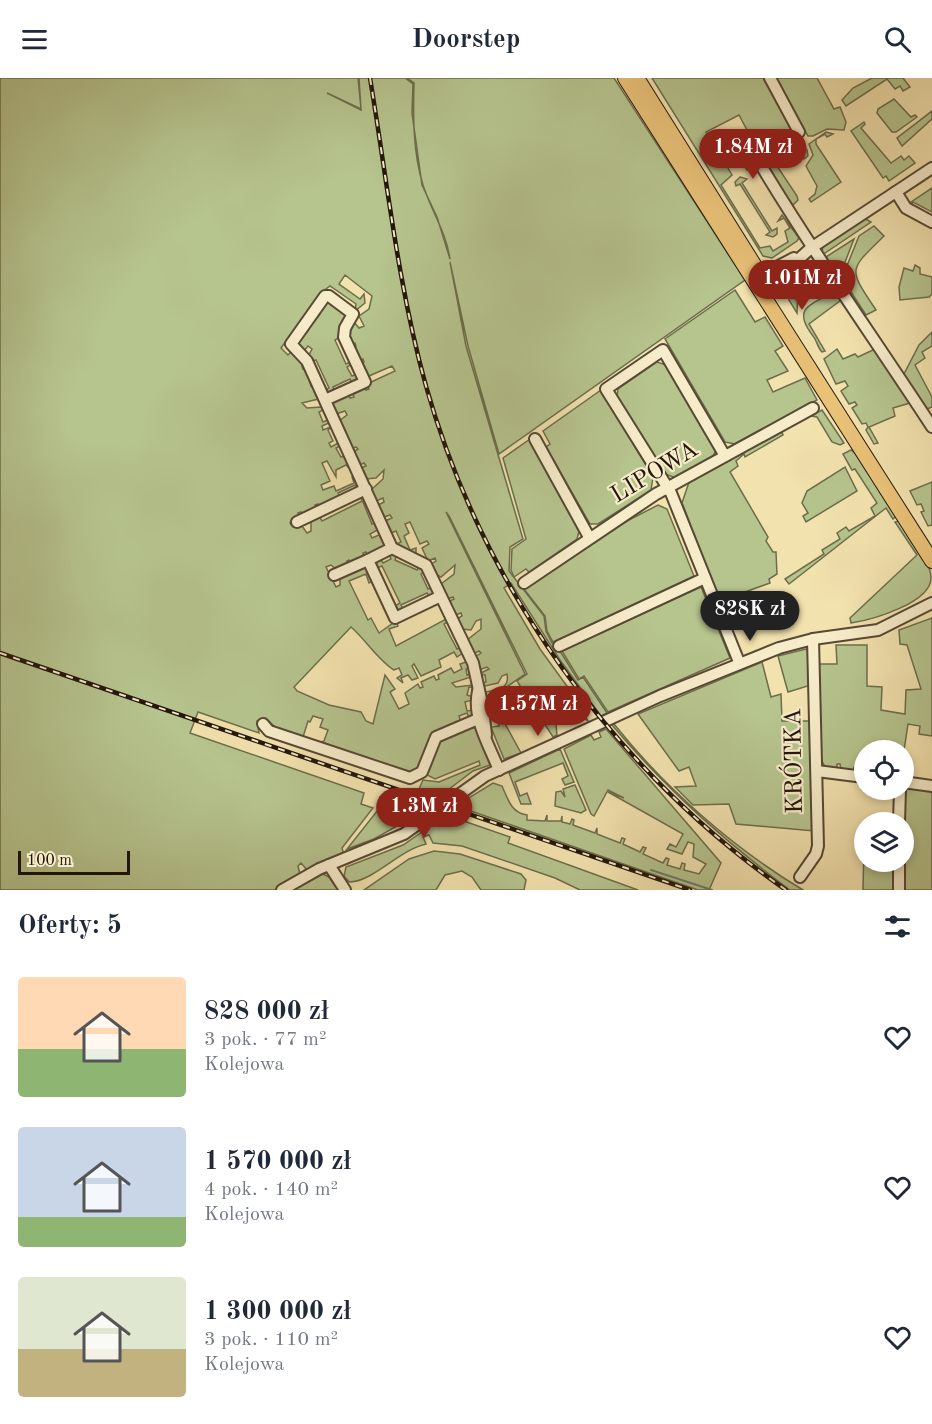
<!DOCTYPE html>
<html lang="pl">
<meta charset="utf-8">
<style>
:root{--surface:#fff;--page:#f2f2f3;--text:#1f2937;--muted:#747a83;--accent:#8f2418}
body{margin:0;font-family:"Old Standard TT",serif;background:var(--page);color:var(--text);height:100vh;display:flex;flex-direction:column;font-size:22px;white-space:nowrap}
*{box-sizing:border-box;margin:0}
p{font-size:20px;color:var(--muted)}
.icon{flex:none;width:33px;height:33px;fill:none;stroke:currentColor;stroke-width:2;stroke-linecap:round;stroke-linejoin:round}
.map{position:relative;height:812px;overflow:hidden}
.drawer{display:flex;flex-direction:column;background:var(--surface);flex:1}
.drawer>*{flex:none}
.controls{position:absolute;left:854px;top:662px;display:grid;gap:12px}
.controls a{display:grid;place-items:center;width:60px;height:60px;border-radius:50%;background:var(--surface);box-shadow:0 3px 9px #0003;font-size:30px}
.scale{position:absolute;left:18px;bottom:15px;width:112px;box-sizing:border-box;padding-left:6px;border:3px solid #23160b;border-top:0;font-size:16px;line-height:21px;white-space:nowrap;color:#23160b;-webkit-text-stroke:4px #f7ecca;paint-order:stroke}
.price{position:absolute;translate:-50% -51px;padding:0 14px;border-radius:21px;background:var(--accent);color:#fff;font-size:20px;line-height:39px;filter:drop-shadow(0 2px 3px #0008)}
.price::after{content:'';position:absolute;left:50%;top:36px;width:18px;height:14px;margin-left:-9px;background:inherit;clip-path:polygon(0 0,100% 0,50% 100%)}
.price.current{background:#222;color:#fff}
ul{padding:0;list-style:none}
li{display:flex;align-items:center;gap:18px;height:150px;padding:0 18px}
li span{display:grid;place-items:center;flex:none;width:168px;height:120px;border-radius:6px;color:#555}
li>.icon{margin-inline-start:auto}
span .icon{width:72px;height:72px;fill:#fffc;stroke-width:1}
li b{font-size:26px}
h2{display:flex;justify-content:space-between;align-items:center;height:72px;padding:0 18px;font-size:26px}
header{display:flex;justify-content:space-between;align-items:center;height:78px;padding:0 18px;background:var(--surface);font-size:27px;font-weight:600}
.map>svg:first-child{display:block}
.green{fill:#b6c48e;stroke:#6c6d4c;stroke-width:1.5}
.lines{fill:none;stroke-linecap:round;stroke-linejoin:round}
.stream{stroke:#6d7971;stroke-width:2}
.minor-casing{stroke:#574934;stroke-width:14}
.major-casing{stroke:#23160b;stroke-width:16}
.minor{stroke:#f7ecca;stroke-width:10}
.major{stroke:#e9c177;stroke-width:14}
.rail-casing{stroke:#23160b;stroke-width:4.5}
.rail{stroke:#f7ecca;stroke-width:2;stroke-dasharray:7;stroke-linecap:butt}
.labels{text-anchor:middle;dominant-baseline:central;stroke-width:4.5;stroke-linejoin:round;paint-order:stroke}
.street-label{font-size:24px;fill:#23160b;stroke:#f7ecca}
</style>
<header><svg class="icon" aria-label="menu" viewBox="0 0 24 24"><path d="M4 6h16M4 12h16M4 18h16"/></svg>Doorstep<svg class="icon" aria-label="search" viewBox="0 0 24 24"><circle cx="10" cy="10" r="6"/><path d="M15 15l6 6"/></svg></header>
<div class="map">
<svg width="932" height="812" viewBox="0 0 932 812">
<rect width="100%" height="100%" fill="#f2e2ae"/>
<filter id="stains"><feTurbulence type="fractalNoise" baseFrequency=".00333" numOctaves="4"/><feColorMatrix values="0 0 0 0 .2 0 0 0 0 .09 0 0 0 0 .02 0 0 0 .5 -.17"/></filter>
<radialGradient id="worn" r=".72"><stop offset=".6" stop-color="#630" stop-opacity="0"/><stop offset="1" stop-color="#630" stop-opacity=".3"/></radialGradient>
<g class="green">
<path d="M0,0H358L361,31L327,15L361,32L359,0H405L413,6L412,35L422,107L437,139L450,181C446,154 431,132 423,107C413,75 413,38 414,5L407,0H614L745,202L499,376L468,268L450,184L466,268L523,461L510,469L509,493L544,538L546,553L552,565H555L578,602L583,599L607,635L601,638L560,582L511,505L504,510L540,571L577,622L588,643L583,640L584,637L582,640L572,631L560,630L555,636L557,657L553,659L517,603L527,596L449,438L446,434L525,596L491,620L521,675L504,681L491,649L499,648L496,635L490,636L494,634L493,630H488L485,614C497,612 510,611 507,596L502,598L498,605L485,608L481,605L486,604L485,597L479,596L489,591L487,589L479,592L475,579L481,575L479,573L473,576L467,562L481,551V541L476,543L471,552L461,551L457,541L462,538L461,535L455,537L448,524L454,521L453,519L447,521L441,506L454,496L455,487L441,499L435,496L430,487L436,483L435,480L428,483L422,470L429,466L427,463L420,466L410,444L405,446L409,455L404,458L410,472L416,470V476L396,466L401,464L396,453L391,455L385,443L392,440L390,437L384,439L378,427L384,424L383,420L376,423L371,412L383,401L384,392L376,400L366,401L361,390L366,388L364,385L359,387L353,374L358,371L356,369L351,371L339,343L347,337L345,333L336,336L331,324L348,315L350,320L354,319L352,313L364,308L366,312L369,311L367,306L395,293L392,288L369,298L360,287L364,284L363,281L359,283L352,270L356,268L355,265L351,267L346,256L354,244L359,250L364,248L359,238L369,231L372,218L345,197L339,206L360,221L364,216L365,225L355,233L356,226L330,208L322,214L281,270L288,277L293,272L305,286L302,288L303,291L307,290L313,303L310,304L311,308L315,306L319,321L302,325L307,330L321,329L325,331L319,334L323,344L330,341L331,344L322,348L323,352L333,348L328,352L333,363L329,365L331,369L340,364L342,367L336,370L341,379L347,377L351,392L346,387L336,392V399L327,383L322,385L330,403L321,407L323,412L334,408L336,413L354,405L352,399L354,398L360,404L357,412L355,407L338,415L340,420L320,430L318,426L315,427L316,432L304,438L301,434L298,435L300,440L290,445L293,449L302,448L307,455L311,453V442L319,438L322,443L362,423L360,417H363L368,421L363,424L372,446L378,444L379,451L370,456L372,460L381,456L386,469L368,478L366,474L363,475L364,480L351,486L349,482L347,483L348,487L337,492L331,487L326,489L336,509L340,507V498L365,487L375,502L369,505L366,496L349,503L368,542L371,540L379,555L396,543L398,548L389,551L396,568L446,541L449,543L444,546L457,571L462,569L463,575L457,579L454,574L439,582L441,589L421,598L414,586L412,588L418,600L412,602L408,597L401,600L403,605L397,600L402,597L399,590L394,592C378,582 366,562 351,549L294,609L297,613L329,627L361,634L366,643L373,646L385,597L395,611L390,614L399,631L409,626L405,615L418,606L420,610L423,609L421,604L434,598L436,602L439,601L438,597L451,590L454,595L462,591L460,586L466,584L471,590L466,591L467,597L472,596L471,599L452,605L456,609L473,607L475,610L469,609L467,617L473,619L472,622L465,624L467,633L473,632L474,637L469,640L467,635L459,638L461,644L433,657L419,691L412,696L321,664L324,663L328,652L320,649L323,641L313,638L310,644L308,643L303,659L277,651L266,640L257,643L259,655L198,634L190,655L364,715L361,726L373,730L342,770L344,777L307,792L301,785L298,788L300,796L275,812H0Z"/>
<polygon points="652,0 763,0 793,52 756,69 739,37 706,54 716,71 733,68 751,83 757,93 756,95 752,89 747,92 740,82 728,90 732,97 721,107 760,170 770,168 773,173 788,164 785,153 790,150 784,140 778,143 782,137 799,160 797,163 772,180 763,178"/>
<polygon points="775,0 817,0 834,31 840,29 846,44 844,52 827,51 813,58 808,58"/>
<polygon points="872,0 903,0 910,9 903,13 900,8 895,11 887,1 846,28 842,22 853,10"/>
<polygon points="894,21 911,39 915,37 917,39 896,54 892,54 877,35 878,31"/>
<polygon points="932,33 932,41 902,68 897,60"/>
<polygon points="864,44 865,46 861,50 891,85 901,78 904,82 909,78 915,85 889,103 886,98 883,100 851,53"/>
<polygon points="826,54 833,56 827,59 825,56 816,61 816,66 841,104 811,124 809,121 815,116 817,108 806,88 813,77 809,66"/>
<polygon points="797,59 807,72 808,78 804,81 801,76 803,74 796,64 778,77 777,88 797,118 798,122 792,128 762,78"/>
<polygon points="740,99 747,101 742,105 772,153 777,150 777,156 773,159 766,157 770,154 740,106 736,108 735,104"/>
<polygon points="932,110 932,134 913,124 910,128 908,126"/>
<polygon points="864,140 871,144 822,177 823,166"/>
<path d="M874,148L884,158C848,193 848,190 876,232L866,237L842,200L859,158Z"/>
<polygon points="854,161 840,197 826,179"/>
<polygon points="915,187 920,190 920,196 932,199 932,216 929,219 900,222 899,209 904,190 913,193"/>
<polygon points="814,188 827,204 823,205 819,202 798,213 797,235 789,222 789,211"/>
<polygon points="735,212 755,244 765,239 783,268 775,273 788,293 767,302 773,314 805,300 817,322 735,366 725,364 665,261"/>
<path d="M833,215L844,220L809,246L825,273L822,274C817,269 817,262 813,258C792,231 809,227 833,215Z"/>
<polygon points="327,222 347,236 340,259 335,262 346,286 351,284 352,286 347,289 352,298 357,296 359,301 353,306 350,301 333,309 335,314 328,316 324,313 329,310 316,282 310,284 308,279 312,271 308,268 304,273 296,268 302,250 307,254 309,251 305,247 313,236 318,239 320,236 315,232"/>
<polygon points="932,254 932,268 922,274 925,280 915,287 932,319 932,329 927,331 904,296 919,267"/>
<polygon points="837,271 843,281 855,276 858,279 875,271 910,325 893,330 895,338 869,349 878,365 874,366 866,352 868,349 866,345 862,346 852,330 857,327 855,324 849,326 841,313 848,308 845,303 836,306 824,281"/>
<polygon points="657,284 666,287 716,372 713,378 676,400 665,396 617,319 618,311"/>
<polygon points="601,312 653,399 651,412 598,446 590,446 546,369 550,366 543,353"/>
<polygon points="822,332 844,365 840,367 832,364 817,339 811,338"/>
<polygon points="782,354 783,357 745,379 744,376 736,383 738,388 730,394 768,459 766,463 773,474 776,474 777,496 769,501 770,505 720,523 682,425 689,404"/>
<polygon points="530,361 579,453 577,461 529,494 526,491 514,499 511,492 512,471 526,461 503,380"/>
<polygon points="851,372 857,377 896,438 893,441 886,430 789,506 785,501 824,476 822,472 840,461 837,455 846,449 849,453 875,438 871,430 877,425 855,391 852,392 843,376"/>
<polygon points="845,389 857,413 806,444 803,438 808,435 802,425 807,413"/>
<polygon points="932,404 932,447 928,448 921,434 924,433 921,426 917,427 910,413"/>
<polygon points="658,427 667,431 694,498 553,564 547,553 545,538 524,511 627,443"/>
<path d="M899,443C909,458 930,481 931,499C932,525 871,542 851,545L850,540L917,477L895,444Z"/>
<polygon points="389,476 397,476 395,482 417,492 420,488 426,493 421,496 428,511 433,509 435,515 430,519 427,515 401,527 403,532 398,532 395,528 400,525 382,488 377,490 376,487 380,480 383,485 391,481"/>
<polygon points="701,509 730,580 608,634 584,598 579,601 562,573"/>
<path d="M932,540V658L919,656L920,648L908,646L903,679V672H864V696L857,694V689H854L853,694L841,692L840,686H837V691C833,691 827,691 824,687C812,668 818,610 818,586H837L836,567H867V608L882,609L881,632L905,636L906,612L921,611L907,567L900,566L899,552Z"/>
<polygon points="806,571 809,575 811,607 788,614 778,578"/>
<polygon points="762,584 771,619 781,616 782,643 812,643 814,753 736,746 729,726 693,727 675,709 696,708 689,689 679,693 638,636"/>
<path d="M614,646C665,710 733,770 803,812H790C724,763 665,710 612,647Z"/>
<polygon points="472,649 477,651 490,687 473,693 440,718 419,711 423,702 439,704 480,687 479,683 435,701 427,697 439,664"/>
<path d="M606,651L721,785L709,812H698L468,732L469,728L465,730L457,727L493,705L502,708C508,721 511,735 527,737V742L545,743L547,737V743H561L562,738V744L570,746L572,741L574,742L573,747L595,755L597,750V756L620,765L622,760L625,761L623,766L640,774L643,769L646,770L643,776L663,785L666,780L669,781L667,787L680,791L682,785L685,786L684,792L699,796L706,786L693,779L694,766L688,764L682,776L667,771L670,766L676,769L683,756L608,714L624,720L608,712L594,738L591,736L564,671L591,657L594,662L601,659L599,654Z"/>
<polygon points="560,671 574,704 565,707 562,701 568,698 563,685 515,704 520,718 527,715 531,726 521,726 509,695"/>
<polygon points="575,707 586,732 581,735 555,728 556,714 561,713 565,719 563,711"/>
<polygon points="909,709 932,711 932,812 902,812 903,717"/>
<polygon points="380,719 422,734 374,761 347,771 378,732"/>
<path d="M445,738L450,740L452,745L455,740L510,759L508,765L638,812H580L555,800L462,768L433,765L429,757L423,759L426,766C399,772 373,804 349,804L344,798L346,789L403,767Z"/>
<polygon points="864,767 864,783 895,783 895,812 863,812"/>
<polygon points="434,773 460,776 521,796 526,802 524,812 481,812 472,799 462,793 445,797 436,812 364,812 409,781"/>
<polygon points="323,796 329,799 338,812 292,812"/>
</g>
<g class="lines">
<polyline class="stream" points="651,792 712,812"/>
<g class="minor-casing">
<g id="minor">
<path d="M770,0L799,54L761,72L758,78L759,84C813,175 874,260 932,349"/>
<polyline points="896,114 906,130 932,144"/>
<polyline points="759,205 773,191 794,180"/>
<polyline points="761,208 767,208 779,199 811,170 932,90"/>
<polyline points="325,322 365,304 344,259 345,250 353,236 329,218 325,218 291,266 307,283 392,470"/>
<polyline points="535,361 589,459"/>
<polyline points="725,378 663,272 606,311 671,415 739,584"/>
<polyline points="297,444 366,411"/>
<polyline points="334,497 368,482"/>
<polyline points="524,505 656,416 813,330"/>
<polyline points="441,518 395,540 368,482 392,470 426,487 473,585 483,630 486,657"/>
<polyline points="559,568 705,500"/>
<path d="M478,613C472,640 489,667 499,692"/>
<polyline points="263,646 269,653 410,700 422,694 436,659 478,641"/>
<polyline points="817,693 864,699"/>
<polyline points="903,704 932,708"/>
<polyline points="899,744 900,711"/>
<polyline points="329,787 345,812"/>
<polyline points="800,799 816,776 818,768 813,561"/>
<polyline points="282,812 319,791 404,756 485,698 660,618 779,570 813,561 878,552 932,525"/>
<polyline points="899,812 899,783"/>
</g>
</g>
<g class="major-casing">
<g id="major">
<polyline points="625,0 932,483"/>
<polyline points="637,0 770,212"/>
</g>
</g>
<use href="#minor" class="minor"/>
<use href="#major" class="major"/>
<g class="rail-casing">
<g id="rail">
<path d="M370,0C387,102 398,208 426,308C483,510 614,692 786,812"/>
<polyline points="0,575 690,812"/>
</g>
</g>
<use href="#rail" class="rail"/>
</g>
<g class="labels">
<g class="street-label">
<text transform="translate(655 395) rotate(-31)">LIPOWA</text>
<text transform="translate(795 683) rotate(-91)">KRÓTKA</text>
</g>
</g>
<rect width="100%" height="100%" filter="url(#stains)"/>
<rect width="100%" height="100%" fill="url(#worn)"/>
</svg>
<div class="controls">
<a><svg class="icon" aria-label="locate" viewBox="0 0 24 24"><circle cx="12" cy="12" r="6"/><path d="M12 2v4M12 18v4M2 12h4M18 12h4"/></svg></a>
<a><svg class="icon" aria-label="layers" viewBox="0 0 24 24"><path d="M12 4l9 5-9 5-9-5zM3 14l9 5 9-5"/></svg></a>
</div>
<div class="scale">100 m</div>
<b class="price" style="left:753px;top:102px">1.84M zł</b>
<b class="price" style="left:802px;top:233px">1.01M zł</b>
<b class="price current" style="left:750px;top:564px">828K zł</b>
<b class="price" style="left:538px;top:659px">1.57M zł</b>
<b class="price" style="left:424px;top:761px">1.3M zł</b>
</div>
<section class="drawer">
<h2>Oferty: 5<svg class="icon" aria-label="filters" viewBox="0 0 24 24"><path d="M4 7h16M4 17h16"/><circle cx="9" cy="7" r="2"/><circle cx="15" cy="17" r="2"/></svg></h2>
<ul>
<li><span style="background:linear-gradient(#ffd9b3 60%,#8fb573 0)"><svg class="icon" aria-label="home" viewBox="0 0 24 24"><path d="M3 11l9-7 9 7M6 9v11h12V9"/></svg></span><div><b>828 000 zł</b><p>3 pok. · 77 m²</p><p>Kolejowa</p></div><svg class="icon" aria-label="heart" viewBox="0 0 24 24"><path d="M12 20l-8-8c-3-5 5-10 8-4 3-6 11-1 8 4z"/></svg></li>
<li><span style="background:linear-gradient(#c9d6e8 75%,#8fb573 0)"><svg class="icon" aria-label="home" viewBox="0 0 24 24"><path d="M3 11l9-7 9 7M6 9v11h12V9"/></svg></span><div><b>1 570 000 zł</b><p>4 pok. · 140 m²</p><p>Kolejowa</p></div><svg class="icon" aria-label="heart" viewBox="0 0 24 24"><path d="M12 20l-8-8c-3-5 5-10 8-4 3-6 11-1 8 4z"/></svg></li>
<li><span style="background:linear-gradient(#dfe7d0 60%,#c2b280 0)"><svg class="icon" aria-label="home" viewBox="0 0 24 24"><path d="M3 11l9-7 9 7M6 9v11h12V9"/></svg></span><div><b>1 300 000 zł</b><p>3 pok. · 110 m²</p><p>Kolejowa</p></div><svg class="icon" aria-label="heart" viewBox="0 0 24 24"><path d="M12 20l-8-8c-3-5 5-10 8-4 3-6 11-1 8 4z"/></svg></li>
</ul>
</section>
